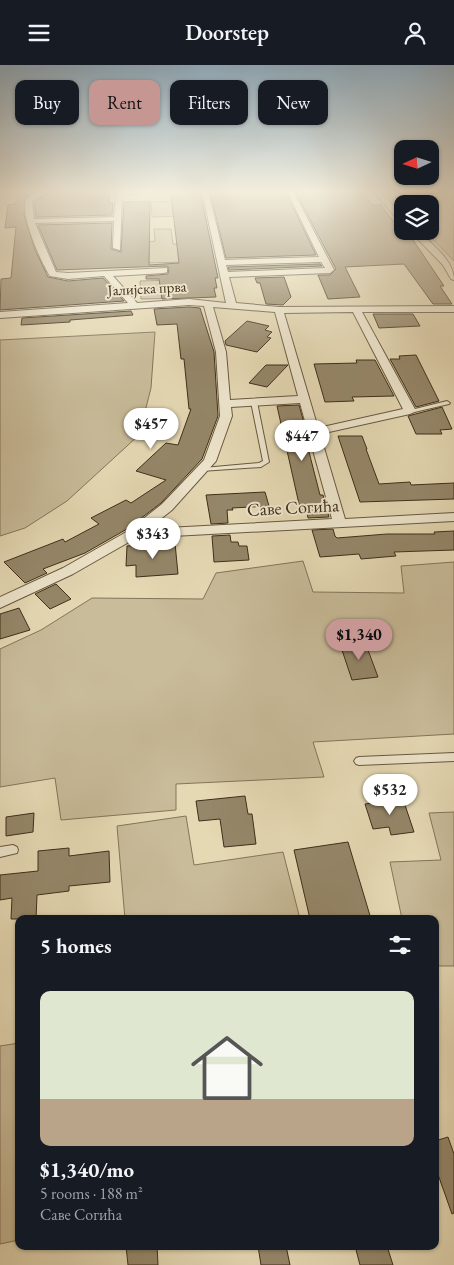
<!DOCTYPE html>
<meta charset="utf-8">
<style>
:root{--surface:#171b24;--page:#242831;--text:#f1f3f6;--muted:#9ea1a6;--line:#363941;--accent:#c59692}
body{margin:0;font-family:"EB Garamond",serif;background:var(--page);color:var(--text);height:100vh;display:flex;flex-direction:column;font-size:19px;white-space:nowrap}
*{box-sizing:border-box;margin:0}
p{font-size:16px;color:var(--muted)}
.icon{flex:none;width:28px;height:28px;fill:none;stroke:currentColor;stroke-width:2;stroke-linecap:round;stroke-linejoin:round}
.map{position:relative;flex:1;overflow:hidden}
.panel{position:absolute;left:15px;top:850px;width:424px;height:335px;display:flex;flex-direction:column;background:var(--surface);border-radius:10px;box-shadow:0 1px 4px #0004}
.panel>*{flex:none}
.guide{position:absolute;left:15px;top:15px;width:425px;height:45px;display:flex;gap:10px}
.needle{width:32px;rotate:266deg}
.fabs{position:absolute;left:394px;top:75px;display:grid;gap:10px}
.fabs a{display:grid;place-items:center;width:45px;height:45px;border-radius:10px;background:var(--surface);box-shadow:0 1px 4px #0004;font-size:25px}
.price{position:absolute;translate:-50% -42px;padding:0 11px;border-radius:18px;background:#fff;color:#222;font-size:16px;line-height:32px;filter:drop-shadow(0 1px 2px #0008)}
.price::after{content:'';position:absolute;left:50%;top:30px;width:15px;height:11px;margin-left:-8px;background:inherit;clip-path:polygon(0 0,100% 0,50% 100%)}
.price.active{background:var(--accent);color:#111}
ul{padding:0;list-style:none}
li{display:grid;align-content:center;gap:10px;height:265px;padding:0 25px}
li+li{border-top:1px solid var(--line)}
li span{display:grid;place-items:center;height:155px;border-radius:10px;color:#555}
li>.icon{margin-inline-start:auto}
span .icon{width:90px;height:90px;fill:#fffc;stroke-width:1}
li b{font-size:21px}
h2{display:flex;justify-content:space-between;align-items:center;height:60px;padding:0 25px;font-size:21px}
.chip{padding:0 18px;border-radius:10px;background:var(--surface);box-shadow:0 1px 4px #0004;font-size:18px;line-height:45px}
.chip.active{background:var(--accent);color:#111}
header{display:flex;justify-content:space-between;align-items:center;height:65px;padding:0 25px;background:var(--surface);font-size:22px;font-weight:600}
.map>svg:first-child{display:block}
.green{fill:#c9bc9a;stroke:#84755a}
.building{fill:#95876a;stroke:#3e2e19}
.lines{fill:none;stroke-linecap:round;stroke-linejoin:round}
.lane-casing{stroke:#685940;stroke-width:2}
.street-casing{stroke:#685940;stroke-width:2}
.lane{fill:#eee6ce;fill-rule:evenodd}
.street{fill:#eee6ce;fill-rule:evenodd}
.labels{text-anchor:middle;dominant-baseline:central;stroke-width:4;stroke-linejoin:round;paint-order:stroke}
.far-street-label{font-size:15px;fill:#3e2e19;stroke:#eee6ce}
.street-label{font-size:18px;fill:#3e2e19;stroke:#eee6ce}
</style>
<header><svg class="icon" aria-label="menu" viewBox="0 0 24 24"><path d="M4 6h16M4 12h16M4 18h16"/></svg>Doorstep<svg class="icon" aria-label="person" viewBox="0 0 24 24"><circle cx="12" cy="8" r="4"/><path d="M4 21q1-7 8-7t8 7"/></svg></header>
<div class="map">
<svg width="454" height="1200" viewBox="0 0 454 1200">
<rect width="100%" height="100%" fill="#e5d9b4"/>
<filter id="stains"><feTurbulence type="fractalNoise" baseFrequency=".004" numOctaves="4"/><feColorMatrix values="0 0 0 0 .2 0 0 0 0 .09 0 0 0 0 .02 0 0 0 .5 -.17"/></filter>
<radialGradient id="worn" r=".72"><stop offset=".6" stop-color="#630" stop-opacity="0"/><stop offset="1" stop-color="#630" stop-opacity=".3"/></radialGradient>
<g class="green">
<polygon points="384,126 454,126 454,196 425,166 430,166 430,139 402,139 402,145"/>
<polygon points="175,136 177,151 152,152 151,137"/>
<polygon points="154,164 171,164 173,179 188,179 190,197 103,199 112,193 149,192 149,177 155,176"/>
<polygon points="177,215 188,233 141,234 140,216"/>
<polygon points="155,267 151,323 139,370 67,436 25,463 0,471 0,275"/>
<polygon points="303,496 313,527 404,528 401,501 454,497 454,669 313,677 324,712 176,719 176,745 61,755 55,713 0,722 0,584 41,565 92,533 203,534 216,508"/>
<polygon points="454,747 454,901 435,901 435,854 402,854 390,797 441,795 429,748"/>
<polygon points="186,751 194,800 283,787 300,854 125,854 117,761"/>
<polygon points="19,978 19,1175 0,1179 0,981"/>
</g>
<g class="building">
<polygon points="176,126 200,126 218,213 215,213 217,223 214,223 216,232 162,234 159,214 146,214 146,211 168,209 169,203 167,201 57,205 38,160 112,158 111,184 121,187 124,137 150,136 149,200 179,198 171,130 177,129"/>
<polygon points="210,126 285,126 316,190 226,193"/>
<polygon points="295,126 360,126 364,129 373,140 381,140 397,161 400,161 402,166 407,166 444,221 440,221 452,239 433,239 404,199 345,202 360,232 328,234 318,210 330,210 336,204"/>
<polygon points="108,127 110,138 113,138 112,150 36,152 34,137 50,128"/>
<polygon points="19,129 30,129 25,132 24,150 35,185 48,212 68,216 103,213 124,236 0,245 1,214 11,213 16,162 5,163 8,140 15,139"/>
<polygon points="320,199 322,201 229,205 228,202"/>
<polygon points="284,212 291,232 283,240 266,239 260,218 257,218 255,213"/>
<polygon points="189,242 200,243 214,287 218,351 202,394 161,438 127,464 85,488 43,504 47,508 25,518 4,497 63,474 65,477 99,459 91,453 126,435 131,438 166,415 136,406 166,378 178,380 191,344 189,344 184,294 181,294 177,259 157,260 154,244"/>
<polygon points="131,246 133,250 70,255 70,257 21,260 22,253"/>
<polygon points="373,249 413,249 420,261 379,263"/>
<polygon points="247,256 269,261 265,265 272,267 267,272 271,273 257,287 226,280 225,276"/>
<polygon points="416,290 439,336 416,342 390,294 400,294 399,291"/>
<polygon points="356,295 375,295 394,331 352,332 354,336 325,337 314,299 357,298"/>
<polygon points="266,300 288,300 267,322 249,318"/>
<polygon points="299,340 311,383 308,383 320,430 323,430 329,452 308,453 307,447 301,448 277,341"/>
<polygon points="442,342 452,364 440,365 442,369 416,369 408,351"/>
<polygon points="338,371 362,371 367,384 366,384 379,419 410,417 411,420 454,418 454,434 360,437"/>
<polygon points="265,427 269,441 232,443 233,445 227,445 228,458 211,459 206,430"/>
<polygon points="333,464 335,471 337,473 387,469 435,469 434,467 454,466 454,485 394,487 396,491 361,494 359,489 320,492 312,465"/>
<polygon points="230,470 231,477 238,477 239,481 247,481 249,495 214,497 212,471"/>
<polygon points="175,478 178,509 136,512 136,500 126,501 127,481"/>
<polygon points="56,519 71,534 50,544 35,529"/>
<polygon points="19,543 30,565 0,574 0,549"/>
<polygon points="365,577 378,612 352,615 340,579"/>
<polygon points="245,731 248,749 252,749 256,779 224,782 220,754 199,756 196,736"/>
<polygon points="403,734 414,767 391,770 389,762 373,764 365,739"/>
<polygon points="34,748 33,767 6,771 6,752"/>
<polygon points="348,777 371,854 310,854 294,785"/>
<polygon points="69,783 69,791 109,786 110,817 69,821 69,826 37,830 36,854 11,854 12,833 0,835 0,810 38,806 38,786"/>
<polygon points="448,1072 454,1089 454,1148 452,1149 435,1101 435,1076"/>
<polygon points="126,1181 157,1181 158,1200 128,1200"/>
<polygon points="258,1181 286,1181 290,1200 261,1200"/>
<polygon points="355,1181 387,1181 393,1200 360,1200"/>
</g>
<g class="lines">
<g class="lane-casing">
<g id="lane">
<polygon points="254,335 257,337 269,397 261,402 201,406 200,405 203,403 259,398 263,396 251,337"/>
<polygon points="447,336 450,338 449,339 410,348 407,346"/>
<polygon points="454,688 454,696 359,700 356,699 354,696 356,693 359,692"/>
<polygon points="13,780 17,782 18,785 17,788 0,792 0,782"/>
</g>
</g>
<g class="street-casing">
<g id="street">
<path d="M40,126H51L32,136L34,154L114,152L116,130L121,126H144C138,131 129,127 122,132L120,185L113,183L114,156L35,158L56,207L68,208L167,203V207L164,208L113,211L137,238L189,234L226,238L202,126H208L225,195L319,192L287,126H293L334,205L330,208L229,212L236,238L279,242L454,241V247H362L416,346L410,349L320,369L345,454L454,448V456L136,473L73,509L0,543V532L63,503L128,466L162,439L204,395L220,351L216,287L204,241L189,240L0,253V247L128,238L104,211L68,214L50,211C41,197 18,147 27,133ZM321,197L325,203L228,207L226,200ZM213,242L275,247L298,331L230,335L226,287ZM353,247L403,344L318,363L284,248ZM300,338L332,454L148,464L172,445L216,396L232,351L231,342Z"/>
<polygon points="373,126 380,126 402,150 402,156 399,156"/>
<path d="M410,166H419C432,180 454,195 454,215L451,214L443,200Z"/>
</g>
</g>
<use href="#lane" class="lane"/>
<use href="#street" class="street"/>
</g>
<linearGradient id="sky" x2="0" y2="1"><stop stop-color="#90acbe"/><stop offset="0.43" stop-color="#f3eedd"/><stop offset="1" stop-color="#f3eedd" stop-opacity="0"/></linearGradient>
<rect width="454" height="294" fill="url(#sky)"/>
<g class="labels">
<g class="far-street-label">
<text transform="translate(147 223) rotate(-3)">Јалијска прва</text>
</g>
<g class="street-label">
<text transform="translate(293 442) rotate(-3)">Саве Согића</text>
</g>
</g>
<rect width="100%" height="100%" filter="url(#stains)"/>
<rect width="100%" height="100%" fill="url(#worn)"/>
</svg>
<div class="fabs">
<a><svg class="needle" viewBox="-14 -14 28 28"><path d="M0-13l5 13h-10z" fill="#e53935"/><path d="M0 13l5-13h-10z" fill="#9ea1a6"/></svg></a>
<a><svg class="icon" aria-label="layers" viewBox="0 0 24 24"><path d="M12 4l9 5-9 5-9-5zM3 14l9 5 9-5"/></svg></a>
</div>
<b class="price" style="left:151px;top:385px">$457</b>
<b class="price" style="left:302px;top:397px">$447</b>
<b class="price" style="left:153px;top:495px">$343</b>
<b class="price active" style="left:359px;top:596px">$1,340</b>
<b class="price" style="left:390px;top:751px">$532</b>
<div class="guide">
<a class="chip">Buy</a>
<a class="chip active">Rent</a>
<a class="chip">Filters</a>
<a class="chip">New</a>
</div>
<section class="panel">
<h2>5 homes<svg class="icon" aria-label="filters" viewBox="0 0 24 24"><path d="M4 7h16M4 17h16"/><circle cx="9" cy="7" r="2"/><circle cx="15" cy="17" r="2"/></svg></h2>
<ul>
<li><span style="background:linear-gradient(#dfe7d0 70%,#b9a48a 0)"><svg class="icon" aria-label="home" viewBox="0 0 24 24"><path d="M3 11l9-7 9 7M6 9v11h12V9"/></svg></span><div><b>$1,340/mo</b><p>5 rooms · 188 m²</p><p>Саве Согића</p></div></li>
</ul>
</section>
</div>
